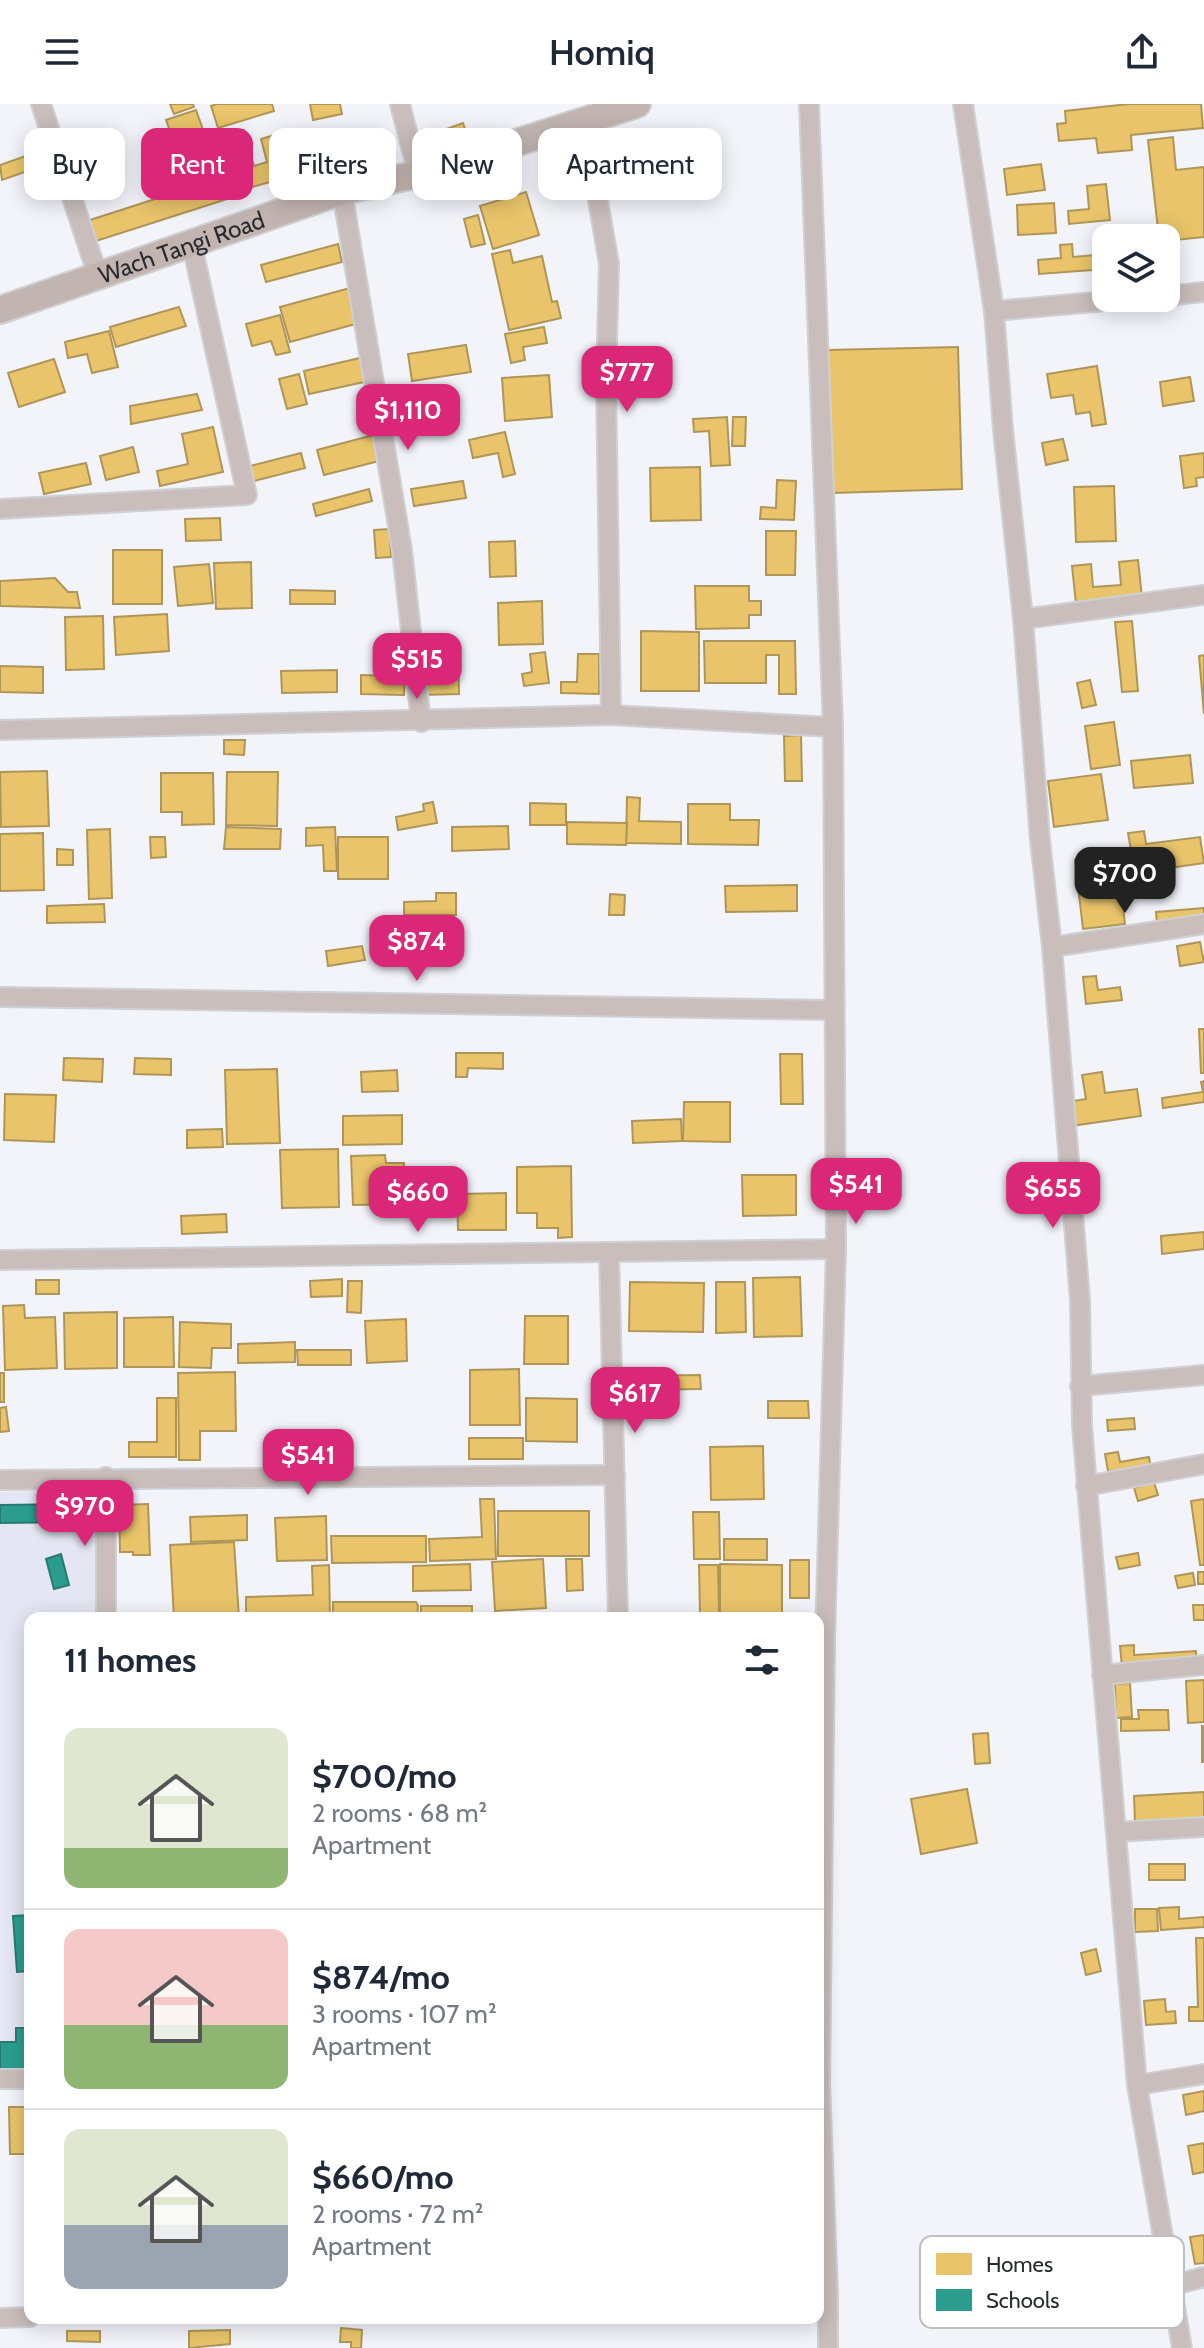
<!DOCTYPE html>
<meta charset="utf-8">
<style>
:root{--surface:#fff;--page:#f2f2f3;--text:#1f2937;--muted:#747a83;--line:#e0e1e3;--accent:#db2777}
body{margin:0;font-family:Cabin,sans-serif;background:var(--page);color:var(--text);height:100vh;display:flex;flex-direction:column;font-size:30px;white-space:nowrap}
*{box-sizing:border-box;margin:0}
p{font-size:26px;color:var(--muted)}
.icon{flex:none;width:44px;height:44px;fill:none;stroke:currentColor;stroke-width:2;stroke-linecap:round;stroke-linejoin:round}
.map{position:relative;flex:1;overflow:hidden}
.side{position:absolute;left:24px;top:1508px;width:800px;height:712px;display:flex;flex-direction:column;background:var(--surface);border-radius:16px;box-shadow:0 4px 20px #0003}
.side>*{flex:none}
.banner{position:absolute;left:24px;top:24px;width:800px;height:72px;display:flex;gap:16px}
.tools{position:absolute;left:1092px;top:120px;display:grid;gap:16px}
.tools a{display:grid;place-items:center;width:88px;height:88px;border-radius:16px;background:var(--surface);box-shadow:0 4px 20px #0003;font-size:40px}
.price{position:absolute;translate:-50% -68px;padding:0 18px;border-radius:16px;background:var(--accent);color:#fff;font-size:26px;line-height:52px;filter:drop-shadow(0 2px 4px #0008)}
.price::after{content:'';position:absolute;left:50%;top:48px;width:24px;height:18px;margin-left:-12px;background:inherit;clip-path:polygon(0 0,100% 0,50% 100%)}
.price.on{background:#222;color:#fff}
ul{padding:0;list-style:none}
li{display:flex;align-items:center;gap:24px;height:200px;padding:0 40px}
li+li{border-top:2px solid var(--line)}
li span{display:grid;place-items:center;flex:none;width:224px;height:160px;border-radius:16px;color:#555}
li>.icon{margin-inline-start:auto}
span .icon{width:96px;height:96px;fill:#fffc;stroke-width:1}
li b{font-size:34px}
h2{display:flex;justify-content:space-between;align-items:center;height:96px;padding:0 40px;font-size:34px}
.tag{padding:0 28px;border-radius:16px;background:var(--surface);box-shadow:0 4px 20px #0003;font-size:28px;line-height:72px}
.tag.on{background:var(--accent);color:#fff}
header{display:flex;justify-content:space-between;align-items:center;height:104px;padding:0 40px;background:var(--surface);font-size:36px;font-weight:600}
.map>svg:first-child{display:block}
.built{fill:#e4e6f3}
.homes{fill:#e9c46a;stroke:#af9658;stroke-width:2}
.schools{fill:#2a9d8f;stroke:#2a7a72;stroke-width:2}
.lines{fill:none;stroke-linecap:round;stroke-linejoin:round}
.minor-casing{stroke:#cfd0d4;stroke-width:22}
.secondary-casing{stroke:#cfd0d4;stroke-width:30}
.minor{stroke:#cabebc;stroke-width:18}
.secondary{stroke:#c2b4b1;stroke-width:26}
.labels{text-anchor:middle;dominant-baseline:central;stroke-width:8;stroke-linejoin:round;paint-order:stroke}
.street-label{font-size:24px;fill:#292a2e;stroke:#fff}
.key{fill:#fff;stroke:#bfbfc0;stroke-width:2}
.key-label{font-size:22px;fill:#292a2e}
</style>
<header><svg class="icon" aria-label="menu" viewBox="0 0 24 24"><path d="M4 6h16M4 12h16M4 18h16"/></svg>Homiq<svg class="icon" aria-label="share" viewBox="0 0 24 24"><path d="M12 15V3M7 8l5-5 5 5M5 13v7h14v-7"/></svg></header>
<div class="map">
<svg width="1204" height="2244" viewBox="0 0 1204 2244">
<rect width="100%" height="100%" fill="#f3f4fa"/>
<polygon class="built" points="98,1386 96,1514 30,1514 30,1960 0,1961 0,1388"/>
<g class="homes">
<polygon points="170,0 193,0 194,3 174,10"/>
<polygon points="217,0 272,0 274,7 218,24 211,2"/>
<polygon points="310,0 340,0 342,10 313,16"/>
<polygon points="1129,0 1201,0 1203,24 1131,31 1132,46 1098,49 1096,34 1059,37 1057,20 1066,19 1065,7"/>
<polygon points="196,6 207,37 177,48 166,16"/>
<polygon points="463,19 470,39 428,54 421,34"/>
<polygon points="244,26 254,62 267,58 261,35 288,27 295,53 387,28 392,44 245,85 229,30"/>
<polygon points="1173,33 1176,66 1204,63 1204,133 1166,137 1166,134 1159,134 1148,36"/>
<polygon points="37,48 42,62 2,76 0,61"/>
<polygon points="1041,60 1045,86 1007,91 1004,65"/>
<polygon points="223,73 230,94 93,138 87,117"/>
<polygon points="1106,80 1110,116 1069,120 1068,107 1089,105 1087,82"/>
<polygon points="526,88 539,131 493,145 480,102"/>
<polygon points="1054,99 1056,129 1018,131 1017,101"/>
<polygon points="478,111 485,140 471,143 464,115"/>
<polygon points="338,140 342,158 266,178 261,161"/>
<polygon points="1072,140 1073,153 1106,150 1106,165 1039,170 1038,156 1061,154 1060,141"/>
<polygon points="510,146 513,159 542,152 552,198 557,197 561,214 509,226 492,150"/>
<polygon points="350,184 359,219 290,238 280,203"/>
<polygon points="179,203 186,222 116,243 110,223"/>
<polygon points="280,211 290,248 276,251 271,237 252,242 246,220"/>
<polygon points="544,223 547,239 523,243 525,256 511,259 505,230"/>
<polygon points="109,227 118,263 92,269 87,250 68,254 65,238"/>
<polygon points="466,241 471,268 412,277 408,250"/>
<polygon points="958,243 962,385 833,389 828,246"/>
<polygon points="614,246 628,246 629,289 615,290"/>
<polygon points="364,253 369,277 309,290 304,267"/>
<polygon points="54,255 65,288 19,303 8,269"/>
<polygon points="1097,262 1106,320 1092,322 1090,308 1076,310 1073,291 1051,294 1047,270"/>
<polygon points="299,270 307,300 287,305 279,275"/>
<polygon points="549,271 552,313 505,317 502,274"/>
<polygon points="1190,273 1194,297 1163,302 1160,278"/>
<polygon points="197,290 202,306 131,320 130,302"/>
<polygon points="727,313 730,361 711,362 709,327 694,328 693,315"/>
<polygon points="733,313 746,313 745,342 732,342"/>
<polygon points="213,323 223,368 160,382 157,367 188,360 182,330"/>
<polygon points="505,328 515,370 503,373 498,349 473,354 469,336"/>
<polygon points="377,330 383,356 324,371 317,346"/>
<polygon points="1063,335 1068,356 1046,361 1042,339"/>
<polygon points="133,343 139,368 106,376 100,352"/>
<polygon points="301,349 305,364 254,377 250,362"/>
<polygon points="1204,349 1204,373 1196,374 1197,382 1184,384 1180,352"/>
<polygon points="86,359 91,380 44,390 39,369"/>
<polygon points="700,363 701,416 651,417 650,364"/>
<polygon points="777,376 796,377 794,416 760,415 761,403 776,404"/>
<polygon points="463,377 466,394 414,402 411,385"/>
<polygon points="1114,382 1116,437 1076,438 1074,383"/>
<polygon points="369,385 372,397 316,412 313,400"/>
<polygon points="220,414 221,436 186,437 185,415"/>
<polygon points="390,425 391,453 376,454 374,426"/>
<polygon points="766,427 796,427 795,471 766,471"/>
<polygon points="515,437 516,472 490,473 489,438"/>
<rect x="113" y="446" width="49" height="54"/>
<polygon points="1138,456 1142,493 1076,500 1072,462 1091,460 1093,483 1121,481 1119,458"/>
<polygon points="251,458 252,504 216,505 214,459"/>
<polygon points="209,460 213,499 178,502 174,463"/>
<polygon points="55,474 68,488 77,488 80,504 0,502 0,477"/>
<polygon points="695,482 749,482 749,497 761,497 761,511 749,511 749,524 696,525"/>
<polygon points="290,486 335,487 335,500 290,500"/>
<polygon points="542,497 543,540 499,541 498,499"/>
<polygon points="167,510 169,547 116,551 114,513"/>
<polygon points="103,512 104,565 66,566 65,513"/>
<polygon points="1132,517 1138,587 1122,588 1115,518"/>
<polygon points="641,527 699,528 699,587 641,587"/>
<polygon points="704,537 795,537 796,590 779,590 779,551 766,551 766,579 705,579"/>
<polygon points="458,538 459,590 422,591 420,539"/>
<polygon points="545,548 549,579 524,582 522,570 532,568 530,550"/>
<polygon points="578,550 599,550 599,590 561,589 561,578 577,578"/>
<polygon points="1204,551 1204,610 1199,552"/>
<polygon points="0,562 43,563 43,589 0,588"/>
<polygon points="394,563 405,564 404,591 361,590 361,571 394,572"/>
<polygon points="337,566 337,588 282,589 281,567"/>
<polygon points="1090,576 1096,601 1082,604 1077,579"/>
<polygon points="1114,618 1120,661 1091,665 1085,622"/>
<polygon points="801,631 802,677 785,677 784,632"/>
<polygon points="224,636 245,636 244,651 224,650"/>
<polygon points="1190,651 1193,679 1134,684 1131,657"/>
<polygon points="47,667 49,722 1,723 0,668"/>
<polygon points="227,668 278,668 277,722 226,721"/>
<polygon points="161,669 213,669 214,720 182,721 182,708 161,708"/>
<polygon points="1101,670 1108,716 1054,723 1048,677"/>
<polygon points="627,693 640,694 639,717 681,718 681,740 626,739"/>
<polygon points="433,698 437,719 398,726 396,713 424,707 423,700"/>
<polygon points="530,699 566,700 566,721 530,721"/>
<polygon points="688,700 730,700 730,716 759,716 758,741 688,740"/>
<polygon points="567,718 627,719 626,741 567,740"/>
<polygon points="508,722 509,745 452,747 452,723"/>
<polygon points="226,723 281,725 280,745 224,745"/>
<polygon points="335,723 337,767 324,767 323,741 306,742 306,724"/>
<polygon points="110,725 112,794 89,795 87,726"/>
<polygon points="1144,727 1146,740 1200,733 1204,759 1162,765 1160,748 1132,752 1128,729"/>
<polygon points="43,729 44,786 0,787 0,730"/>
<polygon points="150,733 165,733 166,753 151,754"/>
<rect x="338" y="733" width="50" height="42"/>
<polygon points="57,745 73,746 73,761 57,761"/>
<polygon points="1117,751 1125,820 1083,825 1075,756"/>
<polygon points="797,781 797,807 726,808 725,782"/>
<polygon points="436,789 456,789 456,811 404,811 404,798 436,797"/>
<polygon points="610,790 625,791 624,811 609,811"/>
<polygon points="104,800 105,818 47,819 47,802"/>
<polygon points="1204,804 1204,815 1157,819 1156,808"/>
<polygon points="1200,838 1204,858 1180,862 1177,842"/>
<polygon points="362,842 365,856 328,862 326,847"/>
<polygon points="1096,872 1098,886 1120,883 1122,896 1086,900 1083,873"/>
<polygon points="1199,925 1204,925 1204,969 1201,969"/>
<polygon points="456,949 503,949 503,965 468,964 467,973 456,973"/>
<polygon points="780,950 802,950 803,1000 781,1000"/>
<polygon points="64,954 103,955 102,978 63,976"/>
<polygon points="135,954 171,955 171,971 134,970"/>
<polygon points="277,965 280,1039 227,1040 225,966"/>
<polygon points="397,966 398,987 362,988 361,968"/>
<polygon points="1102,968 1105,989 1137,985 1141,1012 1071,1022 1067,998 1086,995 1082,971"/>
<polygon points="1204,977 1204,998 1163,1004 1162,994 1203,988 1201,978"/>
<polygon points="5,990 56,991 54,1038 4,1036"/>
<polygon points="684,998 730,998 730,1038 683,1037"/>
<polygon points="402,1011 402,1040 343,1041 343,1012"/>
<polygon points="681,1015 682,1037 633,1039 632,1017"/>
<polygon points="222,1025 223,1043 187,1044 187,1026"/>
<polygon points="338,1045 339,1103 282,1104 280,1046"/>
<polygon points="385,1051 386,1059 404,1059 405,1100 353,1101 351,1052"/>
<polygon points="571,1062 572,1133 558,1134 558,1124 537,1124 537,1109 517,1109 517,1063"/>
<polygon points="742,1071 796,1071 796,1111 743,1112"/>
<polygon points="506,1089 506,1126 458,1126 457,1090"/>
<polygon points="226,1110 227,1128 182,1130 181,1112"/>
<polygon points="1204,1128 1204,1145 1162,1150 1161,1132"/>
<polygon points="800,1173 802,1232 754,1233 753,1174"/>
<polygon points="342,1175 342,1192 311,1193 310,1177"/>
<rect x="36" y="1176" width="23" height="14"/>
<polygon points="348,1177 362,1177 361,1209 347,1208"/>
<polygon points="630,1178 704,1179 703,1228 629,1227"/>
<polygon points="716,1178 745,1178 746,1228 716,1229"/>
<polygon points="24,1201 25,1214 55,1213 57,1264 5,1266 3,1202"/>
<polygon points="117,1208 117,1264 65,1265 64,1209"/>
<polygon points="525,1212 568,1212 568,1260 524,1260"/>
<polygon points="173,1213 174,1263 124,1263 124,1214"/>
<polygon points="406,1215 407,1257 367,1259 365,1217"/>
<polygon points="180,1218 231,1220 231,1244 212,1244 211,1264 179,1263"/>
<polygon points="295,1238 295,1258 238,1259 238,1240"/>
<polygon points="297,1246 351,1246 351,1261 298,1261"/>
<polygon points="519,1265 520,1321 470,1321 470,1266"/>
<polygon points="235,1268 236,1327 200,1327 200,1356 179,1356 178,1269"/>
<rect x="0" y="1269" width="4" height="29"/>
<polygon points="700,1271 701,1285 631,1286 631,1272"/>
<polygon points="157,1294 176,1294 176,1353 129,1353 129,1338 157,1338"/>
<polygon points="526,1294 577,1295 577,1338 526,1337"/>
<polygon points="768,1297 808,1297 809,1314 768,1314"/>
<polygon points="6,1303 9,1327 0,1328 0,1304"/>
<polygon points="1134,1314 1135,1325 1108,1327 1107,1316"/>
<rect x="469" y="1334" width="54" height="21"/>
<polygon points="763,1342 764,1395 711,1396 710,1343"/>
<polygon points="1118,1348 1120,1358 1149,1353 1151,1365 1109,1373 1105,1350"/>
<polygon points="1154,1378 1158,1391 1138,1397 1134,1384"/>
<polygon points="480,1395 494,1395 496,1455 430,1457 429,1435 482,1433"/>
<polygon points="1204,1395 1204,1461 1200,1461 1191,1397"/>
<polygon points="148,1400 150,1451 133,1451 133,1448 120,1448 119,1401"/>
<rect x="498" y="1407" width="91" height="45"/>
<polygon points="693,1408 719,1408 720,1455 694,1455"/>
<polygon points="247,1411 247,1436 191,1438 190,1413"/>
<polygon points="326,1412 327,1456 277,1457 275,1414"/>
<polygon points="331,1432 426,1432 426,1458 332,1459"/>
<rect x="724" y="1435" width="43" height="21"/>
<polygon points="234,1438 239,1514 174,1514 170,1441"/>
<polygon points="1138,1449 1140,1461 1119,1465 1116,1453"/>
<polygon points="543,1455 546,1504 495,1507 492,1458"/>
<polygon points="566,1455 582,1455 583,1486 567,1487"/>
<rect x="790" y="1456" width="19" height="38"/>
<polygon points="470,1460 471,1486 413,1487 413,1462"/>
<polygon points="720,1460 782,1461 782,1513 720,1513"/>
<polygon points="329,1461 330,1514 246,1514 246,1493 313,1491 312,1462"/>
<polygon points="699,1461 718,1461 719,1509 700,1510"/>
<rect x="1198" y="1468" width="6" height="12"/>
<polygon points="1193,1469 1195,1481 1178,1484 1175,1472"/>
<polygon points="333,1498 416,1498 418,1502 417,1514 333,1514"/>
<polygon points="1193,1501 1204,1501 1204,1516 1194,1516"/>
<rect x="421" y="1502" width="51" height="12"/>
<polygon points="1134,1541 1134,1551 1196,1547 1197,1559 1122,1563 1120,1542"/>
<polygon points="1204,1576 1204,1618 1188,1619 1186,1577"/>
<polygon points="1130,1579 1132,1613 1116,1614 1115,1580"/>
<polygon points="1138,1606 1168,1606 1169,1626 1121,1627 1121,1615 1139,1615"/>
<rect x="1202" y="1622" width="2" height="36"/>
<polygon points="988,1629 990,1659 975,1660 973,1630"/>
<polygon points="967,1685 977,1739 921,1750 911,1695"/>
<polygon points="1204,1688 1204,1716 1135,1719 1134,1692"/>
<rect x="1149" y="1760" width="36" height="16"/>
<polygon points="1179,1803 1179,1815 1204,1813 1204,1823 1161,1826 1159,1804"/>
<polygon points="1135,1805 1157,1805 1158,1827 1135,1828"/>
<polygon points="1196,1834 1204,1834 1204,1917 1189,1917 1189,1903 1198,1903"/>
<polygon points="1096,1845 1101,1867 1086,1871 1081,1849"/>
<polygon points="1165,1895 1166,1908 1175,1907 1176,1919 1146,1921 1144,1897"/>
<polygon points="1204,1987 1204,2007 1186,2011 1183,1991"/>
<polygon points="9,2003 30,2003 30,2050 10,2050"/>
<polygon points="1204,2039 1204,2068 1193,2070 1188,2042"/>
<polygon points="1204,2131 1204,2159 1195,2160 1190,2133"/>
<polygon points="341,2224 362,2226 361,2244 351,2244 351,2238 340,2238"/>
<polygon points="230,2226 230,2240 189,2244 189,2227"/>
<polygon points="67,2227 100,2227 100,2238 67,2237"/>
</g>
<g class="schools">
<polygon points="76,1400 76,1418 0,1419 0,1401"/>
<polygon points="61,1450 69,1481 54,1485 46,1455"/>
<polygon points="30,1811 30,1867 17,1868 13,1812"/>
<polygon points="16,1924 30,1924 30,1973 0,1973 0,1938 16,1938"/>
</g>
<g class="lines">
<g class="minor-casing">
<g id="minor">
<polyline points="41,0 98,172"/>
<polyline points="400,0 418,70"/>
<polyline points="809,0 833,623 836,1145 825,1535 820,1979 828,2194 828,2244"/>
<polyline points="963,0 994,207 1003,326 1023,515 1040,736 1052,843 1080,1197 1082,1322 1137,1981 1182,2244"/>
<polyline points="584,16 609,160 606,277 611,611"/>
<polyline points="342,87 402,446 421,618"/>
<polyline points="1166,192 1204,188"/>
<polyline points="994,207 1139,194"/>
<polyline points="0,405 247,391 192,141"/>
<polyline points="1023,515 1204,491"/>
<polyline points="0,626 611,611 833,623"/>
<polyline points="1052,843 1204,820"/>
<polyline points="0,893 833,906"/>
<polyline points="609,1148 618,1514"/>
<polyline points="0,1156 836,1145"/>
<polyline points="1080,1282 1204,1271"/>
<polyline points="0,1376 615,1371"/>
<polyline points="1086,1382 1204,1360"/>
<polyline points="106,1514 106,1373"/>
<polyline points="1102,1571 1204,1561"/>
<polyline points="1116,1728 1204,1723"/>
<polyline points="0,1975 30,1975"/>
<polyline points="1137,1981 1204,1970"/>
<polyline points="1170,2182 1204,2173"/>
<polyline points="0,2214 30,2213"/>
</g>
</g>
<g class="secondary-casing">
<g id="secondary">
<path id="s1" d="M0,206L342,87L418,70L637,0"/>
</g>
</g>
<use href="#minor" class="minor"/>
<use href="#secondary" class="secondary"/>
</g>
<g class="labels">
<g class="street-label">
<text stroke="none"><textPath href="#s1" startOffset="192">Wach Tangi Road</textPath></text>
</g>
</g>
<rect x="920" y="2132" width="264" height="92" rx="12" class="key"/>
<rect x="936" y="2149" width="36" height="22" fill="#e9c46a"/>
<rect x="936" y="2185" width="36" height="22" fill="#2a9d8f"/>
<g class="key-label">
<text x="986" y="2168">Homes</text>
<text x="986" y="2204">Schools</text>
</g>
</svg>
<div class="tools">
<a><svg class="icon" aria-label="layers" viewBox="0 0 24 24"><path d="M12 4l9 5-9 5-9-5zM3 14l9 5 9-5"/></svg></a>
</div>
<b class="price" style="left:627px;top:310px">$777</b>
<b class="price" style="left:408px;top:348px">$1,110</b>
<b class="price" style="left:417px;top:597px">$515</b>
<b class="price on" style="left:1125px;top:811px">$700</b>
<b class="price" style="left:417px;top:879px">$874</b>
<b class="price" style="left:856px;top:1122px">$541</b>
<b class="price" style="left:1053px;top:1126px">$655</b>
<b class="price" style="left:418px;top:1130px">$660</b>
<b class="price" style="left:635px;top:1331px">$617</b>
<b class="price" style="left:308px;top:1393px">$541</b>
<b class="price" style="left:85px;top:1444px">$970</b>
<div class="banner">
<a class="tag">Buy</a>
<a class="tag on">Rent</a>
<a class="tag">Filters</a>
<a class="tag">New</a>
<a class="tag">Apartment</a>
</div>
<section class="side">
<h2>11 homes<svg class="icon" aria-label="filters" viewBox="0 0 24 24"><path d="M4 7h16M4 17h16"/><circle cx="9" cy="7" r="2"/><circle cx="15" cy="17" r="2"/></svg></h2>
<ul>
<li><span style="background:linear-gradient(#dfe7d0 75%,#8fb573 0)"><svg class="icon" aria-label="home" viewBox="0 0 24 24"><path d="M3 11l9-7 9 7M6 9v11h12V9"/></svg></span><div><b>$700/mo</b><p>2 rooms · 68 m²</p><p>Apartment</p></div></li>
<li><span style="background:linear-gradient(#f6c9c9 60%,#8fb573 0)"><svg class="icon" aria-label="home" viewBox="0 0 24 24"><path d="M3 11l9-7 9 7M6 9v11h12V9"/></svg></span><div><b>$874/mo</b><p>3 rooms · 107 m²</p><p>Apartment</p></div></li>
<li><span style="background:linear-gradient(#dfe7d0 60%,#9aa5b1 0)"><svg class="icon" aria-label="home" viewBox="0 0 24 24"><path d="M3 11l9-7 9 7M6 9v11h12V9"/></svg></span><div><b>$660/mo</b><p>2 rooms · 72 m²</p><p>Apartment</p></div></li>
</ul>
</section>
</div>
